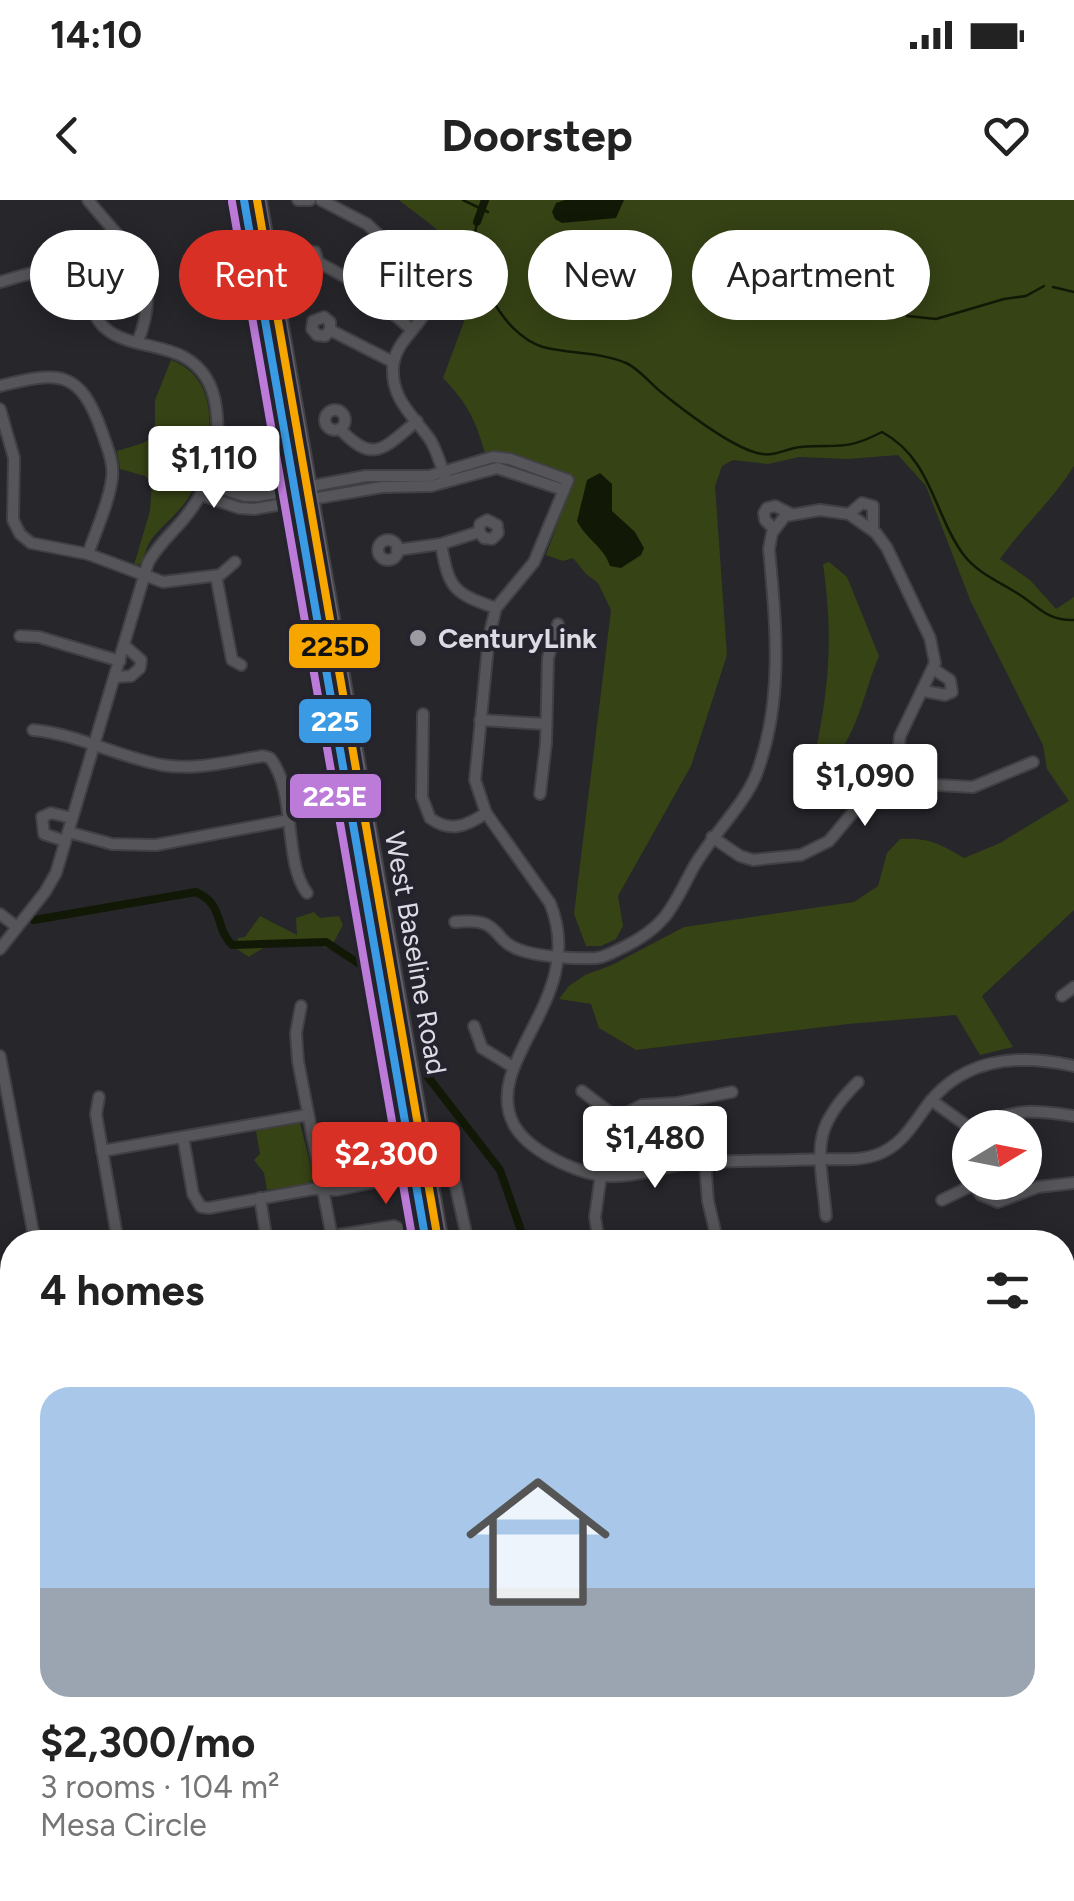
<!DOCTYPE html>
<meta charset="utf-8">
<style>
:root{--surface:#fff;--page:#f6f6f6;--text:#222;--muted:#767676;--accent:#d93025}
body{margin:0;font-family:Figtree,sans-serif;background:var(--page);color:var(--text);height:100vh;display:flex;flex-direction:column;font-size:38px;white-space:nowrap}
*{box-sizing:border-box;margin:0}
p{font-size:32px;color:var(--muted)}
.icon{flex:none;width:55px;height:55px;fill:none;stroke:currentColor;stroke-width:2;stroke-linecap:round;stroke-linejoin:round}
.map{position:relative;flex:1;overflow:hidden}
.sheet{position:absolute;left:0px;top:1030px;width:1075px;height:672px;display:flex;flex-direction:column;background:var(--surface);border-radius:40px 40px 0 0;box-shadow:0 5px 25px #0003}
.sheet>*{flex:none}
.top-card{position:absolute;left:30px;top:30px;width:1015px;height:90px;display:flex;gap:20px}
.needle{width:65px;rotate:80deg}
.tools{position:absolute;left:952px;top:910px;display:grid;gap:20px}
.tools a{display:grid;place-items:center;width:90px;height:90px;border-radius:50%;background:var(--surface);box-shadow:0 5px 25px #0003;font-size:50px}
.price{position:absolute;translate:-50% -85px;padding:0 22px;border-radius:10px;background:#fff;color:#222;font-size:32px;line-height:65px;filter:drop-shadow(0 2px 5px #0008)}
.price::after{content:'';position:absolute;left:50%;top:60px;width:30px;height:22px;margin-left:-15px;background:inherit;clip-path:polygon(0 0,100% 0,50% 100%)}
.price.active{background:var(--accent);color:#fff}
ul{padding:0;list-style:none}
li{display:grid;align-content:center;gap:20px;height:530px;padding:0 40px}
li span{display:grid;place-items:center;height:310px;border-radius:30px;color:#555}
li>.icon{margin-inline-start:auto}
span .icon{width:180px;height:180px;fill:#fffc;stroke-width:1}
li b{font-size:42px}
h2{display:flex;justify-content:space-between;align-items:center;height:120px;padding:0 40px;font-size:42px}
.chip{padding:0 35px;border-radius:45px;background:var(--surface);box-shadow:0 5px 25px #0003;font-size:35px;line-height:90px}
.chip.active{background:var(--accent);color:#fff}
.status{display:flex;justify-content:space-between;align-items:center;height:70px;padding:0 50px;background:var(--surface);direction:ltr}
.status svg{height:28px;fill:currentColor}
header{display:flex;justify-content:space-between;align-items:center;height:130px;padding:0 40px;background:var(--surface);font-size:45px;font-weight:700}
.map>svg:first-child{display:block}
.green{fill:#364315}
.water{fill:#121806}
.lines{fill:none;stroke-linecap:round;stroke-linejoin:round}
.stream{stroke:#121806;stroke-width:2.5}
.canal{stroke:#121806;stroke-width:8}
.minor-casing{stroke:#414045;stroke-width:14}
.major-casing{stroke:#414045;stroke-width:16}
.minor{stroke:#565559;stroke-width:10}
.major{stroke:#63616c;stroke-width:12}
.bus-1-casing{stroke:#25232e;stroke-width:15}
.bus-2-casing{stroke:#25232e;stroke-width:15}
.bus-3-casing{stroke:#25232e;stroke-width:15}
.bus-1{stroke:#3a9be4;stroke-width:8}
.bus-2{stroke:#bd7bd9;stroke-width:8}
.bus-3{stroke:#f7a600;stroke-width:8}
.poi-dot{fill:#9c9ba2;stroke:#25232e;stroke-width:4}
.labels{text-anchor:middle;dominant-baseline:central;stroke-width:8;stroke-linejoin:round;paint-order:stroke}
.poi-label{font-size:28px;font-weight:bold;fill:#dcdae2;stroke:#25232e;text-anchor:start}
.street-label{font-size:28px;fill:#dcdae2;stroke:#25232e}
.line-badge{stroke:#25232e;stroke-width:4}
.badge-label{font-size:28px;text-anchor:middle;font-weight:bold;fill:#fff}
.pale-badge-label{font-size:28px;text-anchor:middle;font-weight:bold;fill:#111}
</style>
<div class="status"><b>14:10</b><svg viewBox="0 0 49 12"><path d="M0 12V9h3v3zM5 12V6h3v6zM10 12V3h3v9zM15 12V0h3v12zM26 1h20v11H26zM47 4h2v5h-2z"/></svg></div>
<header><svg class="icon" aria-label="back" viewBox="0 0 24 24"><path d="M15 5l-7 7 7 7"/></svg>Doorstep<svg class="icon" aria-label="heart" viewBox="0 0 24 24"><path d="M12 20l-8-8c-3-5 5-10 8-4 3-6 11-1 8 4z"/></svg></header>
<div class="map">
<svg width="1074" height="1701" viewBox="0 0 1074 1701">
<rect width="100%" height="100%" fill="#26262b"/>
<g class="green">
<path d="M399,0H1074V266C1053,300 1023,326 1000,359L1030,380L1056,409L1074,397V710L982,796L1013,847L980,855L956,815L848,824L636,850L599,828L591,804L559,799L569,786L585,775L612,765L684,727L854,702L878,686L887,653L900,639C927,637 941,644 964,658L1000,643L1069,601L1047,569L1043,545L971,402L926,286L898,255L848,259L799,257L768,264L733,260L722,266L715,286L727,455L691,566L618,696L623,726L616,739L601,746H586L574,714L611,410L598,383L586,374L573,358L563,361L546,355L574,279L504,254L485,253C475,219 468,204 443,178L468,111L437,105L438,99L472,95C469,45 435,29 399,0Z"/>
<path d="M171,160C226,180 212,252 190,295C181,311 166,322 154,336C147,344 145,354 141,364L134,365L150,311L152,282L145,276L120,269L117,251L143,243L155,235V200Z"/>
<path d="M829,362L847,377L879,456C862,495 854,558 812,574L805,566C817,555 818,538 821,523C831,465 831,421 823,364Z"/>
<path d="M314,712L320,718L339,716L343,725L330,749C299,736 276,737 249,757L237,749L238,738L245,737L260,716L297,735L296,718Z"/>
<polygon points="300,923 314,979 307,984 267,990 264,973 254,960 260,954 256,931"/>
<polygon points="0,1146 12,1151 12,1690 125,1690 122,1701 0,1701"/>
</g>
<g class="water">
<polygon points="565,0 624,0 616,18 562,23 555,19 552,12 556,3"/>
<path d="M600,273L612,284V311L635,332L644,348L641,355L621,368L610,366C604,347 586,339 577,321L587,280Z"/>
<polygon points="0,1301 12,1306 12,1690 91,1690 84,1701 0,1701"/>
</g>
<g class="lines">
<g class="stream">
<polyline points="463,0 488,12"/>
<path d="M477,22C467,64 500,134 543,147C569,154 601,152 626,163C638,168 650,183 661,192C683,210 730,246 757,253C774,258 786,248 801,247C840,244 845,251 882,232C932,259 933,313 963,354C977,373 1000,382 1020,395C1040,408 1048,421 1074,420"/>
<polyline points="1053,87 1074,92"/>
<polyline points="907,116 936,119 1004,99 1026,96 1044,86"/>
</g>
<g class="canal">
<polyline points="477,22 485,0"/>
<path d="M34,720L196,692C225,705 214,727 232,745L326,742L361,765"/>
<polyline points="428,877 500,970 525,1042"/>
<polyline points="924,1690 930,1701"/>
</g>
<g class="minor-casing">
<g id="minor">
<path d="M88,0C129,51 165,72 138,141"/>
<polyline points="298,0 310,0"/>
<path d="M321,0L367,24L424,78C444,120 396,130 393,167C391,200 414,216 431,241C437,252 441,265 445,277"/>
<polyline points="318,62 308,69 301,66 299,58 303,51 315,52 318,62 361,86 412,130"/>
<path d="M0,82C30,74 72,55 88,94C93,106 94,119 105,128C125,146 161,144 184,157C204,168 213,185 216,207C222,252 211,287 182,321C170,335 157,346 148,363L56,673L45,692L0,749"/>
<polyline points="330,130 325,136 317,135 312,129 313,121 324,117 330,122 330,130 393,162"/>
<path d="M0,186C59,171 80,169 102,232C107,247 114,262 112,278C109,303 96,330 88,354"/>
<polyline points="0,209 14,258 13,320 20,334 31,343 88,354 163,382 220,375 235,362"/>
<circle cx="335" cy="220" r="10"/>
<path d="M340,229C374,265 384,248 417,221"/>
<path d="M208,284L245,296H258L366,276H429L493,257L510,259L568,280L534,362L496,408L489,436L475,580L486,613L550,703C589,799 480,860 514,925C528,950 569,969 597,975C630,981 661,965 694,963C737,960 780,961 823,959C840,959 859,961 876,955C902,946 913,924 929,903C965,857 1021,854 1074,866"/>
<polyline points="201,295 239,308 254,309 382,287 431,286 497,268 564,290"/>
<polyline points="849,314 862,303 873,306 873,330"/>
<polyline points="774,329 765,320 764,313 767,308 775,306 791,314"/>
<circle cx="388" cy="350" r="10"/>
<path d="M441,344C449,389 453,393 496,408"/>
<polyline points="397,350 441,344 479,332 480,324 487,320 497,325 498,333 492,339 484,338 479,332"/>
<polyline points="216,376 232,460 241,465"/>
<polyline points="20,436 39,437 120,461"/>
<polyline points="115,477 131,476 140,468 141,460 125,446"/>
<polyline points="924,491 945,495 952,492 950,480 935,470"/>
<path d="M423,514L422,597L430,618C450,633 467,626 486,613"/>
<polyline points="480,520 545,524"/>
<path d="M33,530C78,534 118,557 162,565C196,571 230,561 263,556L270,558C297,591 283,662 307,693"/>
<polyline points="540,594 546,543 548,458 558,424"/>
<polyline points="68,632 112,644 156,645 289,620"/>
<polyline points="712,637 740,656 753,660 801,655 829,641 854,611 881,590 901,583 973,587 1033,562"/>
<polyline points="65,641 44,634 42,617 51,613 72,618"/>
<polyline points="0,714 17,727"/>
<path d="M455,722C504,717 489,739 520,750C540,757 575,759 596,758C606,757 615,751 624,747C666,726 672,708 692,670C709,638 743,607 756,575C784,501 776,426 769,349L772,333L785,316L820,310L849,314L876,333L887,348L930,438L935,463L900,536L897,563L901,583"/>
<polyline points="1062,796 1074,787"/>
<polyline points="301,806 296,833 298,861 333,1042"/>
<polyline points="474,826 482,848 513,867"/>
<polyline points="0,856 35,1042"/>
<polyline points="582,891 617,918"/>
<polyline points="99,897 96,914 118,1042"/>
<polyline points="931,900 970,928"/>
<path d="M983,928C1009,906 1042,911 1074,916"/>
<polyline points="183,937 193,994 201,1007 209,1008 313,989 337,990 405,976 449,971 455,983 468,1042"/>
<polyline points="970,944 964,963 970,978"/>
<polyline points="102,951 307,915"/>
<polyline points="705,963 708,1001 716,1035"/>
<polyline points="972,982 981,995 998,1002 1038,987 1074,983"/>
<path d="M324,987C345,977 384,967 405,976"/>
<polyline points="260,998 267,1042"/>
<polyline points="942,1000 973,985"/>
<path d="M826,1016C820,951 808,931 858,882"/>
<polyline points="332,1036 394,1026 402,1030 406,1042"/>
<polyline points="599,1042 595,1017 601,975 607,937 617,918 642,905 677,903 732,892"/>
<polyline points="0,1102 12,1105"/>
<polyline points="1062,1536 1074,1534"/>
<polyline points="1062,1625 1074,1623"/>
<polyline points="315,1690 317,1701"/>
<polyline points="706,1690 720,1701"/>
<polyline points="447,1701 465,1698 477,1701"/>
<polyline points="838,1701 869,1690"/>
</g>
</g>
<g class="major-casing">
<g id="major">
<polyline points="244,0 426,1042"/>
<polyline points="260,0 442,1042"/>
<polyline points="545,1690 547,1701"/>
<polyline points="558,1690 560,1701"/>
</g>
</g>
<use href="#minor" class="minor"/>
<use href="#major" class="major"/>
<g class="bus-1-casing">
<polyline id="bus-1" points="244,0 426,1042"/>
</g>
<g class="bus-2-casing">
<polyline id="bus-2" points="232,2 413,1042"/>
</g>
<g class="bus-3-casing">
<polyline id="bus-3" points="257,0 438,1040"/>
</g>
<use href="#bus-1" class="bus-1"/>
<use href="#bus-2" class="bus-2"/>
<use href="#bus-3" class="bus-3"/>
</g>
<circle class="poi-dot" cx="418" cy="438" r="10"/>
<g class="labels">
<g class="poi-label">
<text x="438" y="438">CenturyLink</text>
</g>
<g class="street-label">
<text transform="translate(416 753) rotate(80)">West Baseline Road</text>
</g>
</g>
<g class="line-badge">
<rect x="287" y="422" width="95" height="48" rx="10" fill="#f7a600"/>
<rect x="297" y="497" width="76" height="48" rx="10" fill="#3a9be4"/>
<rect x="288" y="572" width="95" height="48" rx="10" fill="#bd7bd9"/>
</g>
<g class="badge-label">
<text x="335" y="531">225</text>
<text x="335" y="606">225E</text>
</g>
<g class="pale-badge-label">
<text x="335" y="456">225D</text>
</g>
</svg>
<div class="tools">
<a><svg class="needle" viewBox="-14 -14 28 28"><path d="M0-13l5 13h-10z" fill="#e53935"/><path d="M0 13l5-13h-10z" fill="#767676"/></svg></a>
</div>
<b class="price" style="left:214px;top:311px">$1,110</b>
<b class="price" style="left:865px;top:629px">$1,090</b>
<b class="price" style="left:655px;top:991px">$1,480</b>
<b class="price active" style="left:386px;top:1007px">$2,300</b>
<div class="top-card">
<a class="chip">Buy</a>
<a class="chip active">Rent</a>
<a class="chip">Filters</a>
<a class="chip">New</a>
<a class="chip">Apartment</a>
</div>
<section class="sheet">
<h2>4 homes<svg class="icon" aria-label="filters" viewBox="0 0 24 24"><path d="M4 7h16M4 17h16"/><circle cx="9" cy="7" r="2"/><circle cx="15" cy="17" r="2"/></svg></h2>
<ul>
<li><span style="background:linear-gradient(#a9c7e8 65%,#9aa5b1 0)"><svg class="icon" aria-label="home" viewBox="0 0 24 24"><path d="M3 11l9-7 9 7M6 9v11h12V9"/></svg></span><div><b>$2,300/mo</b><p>3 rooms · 104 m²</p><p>Mesa Circle</p></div></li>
</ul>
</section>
</div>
